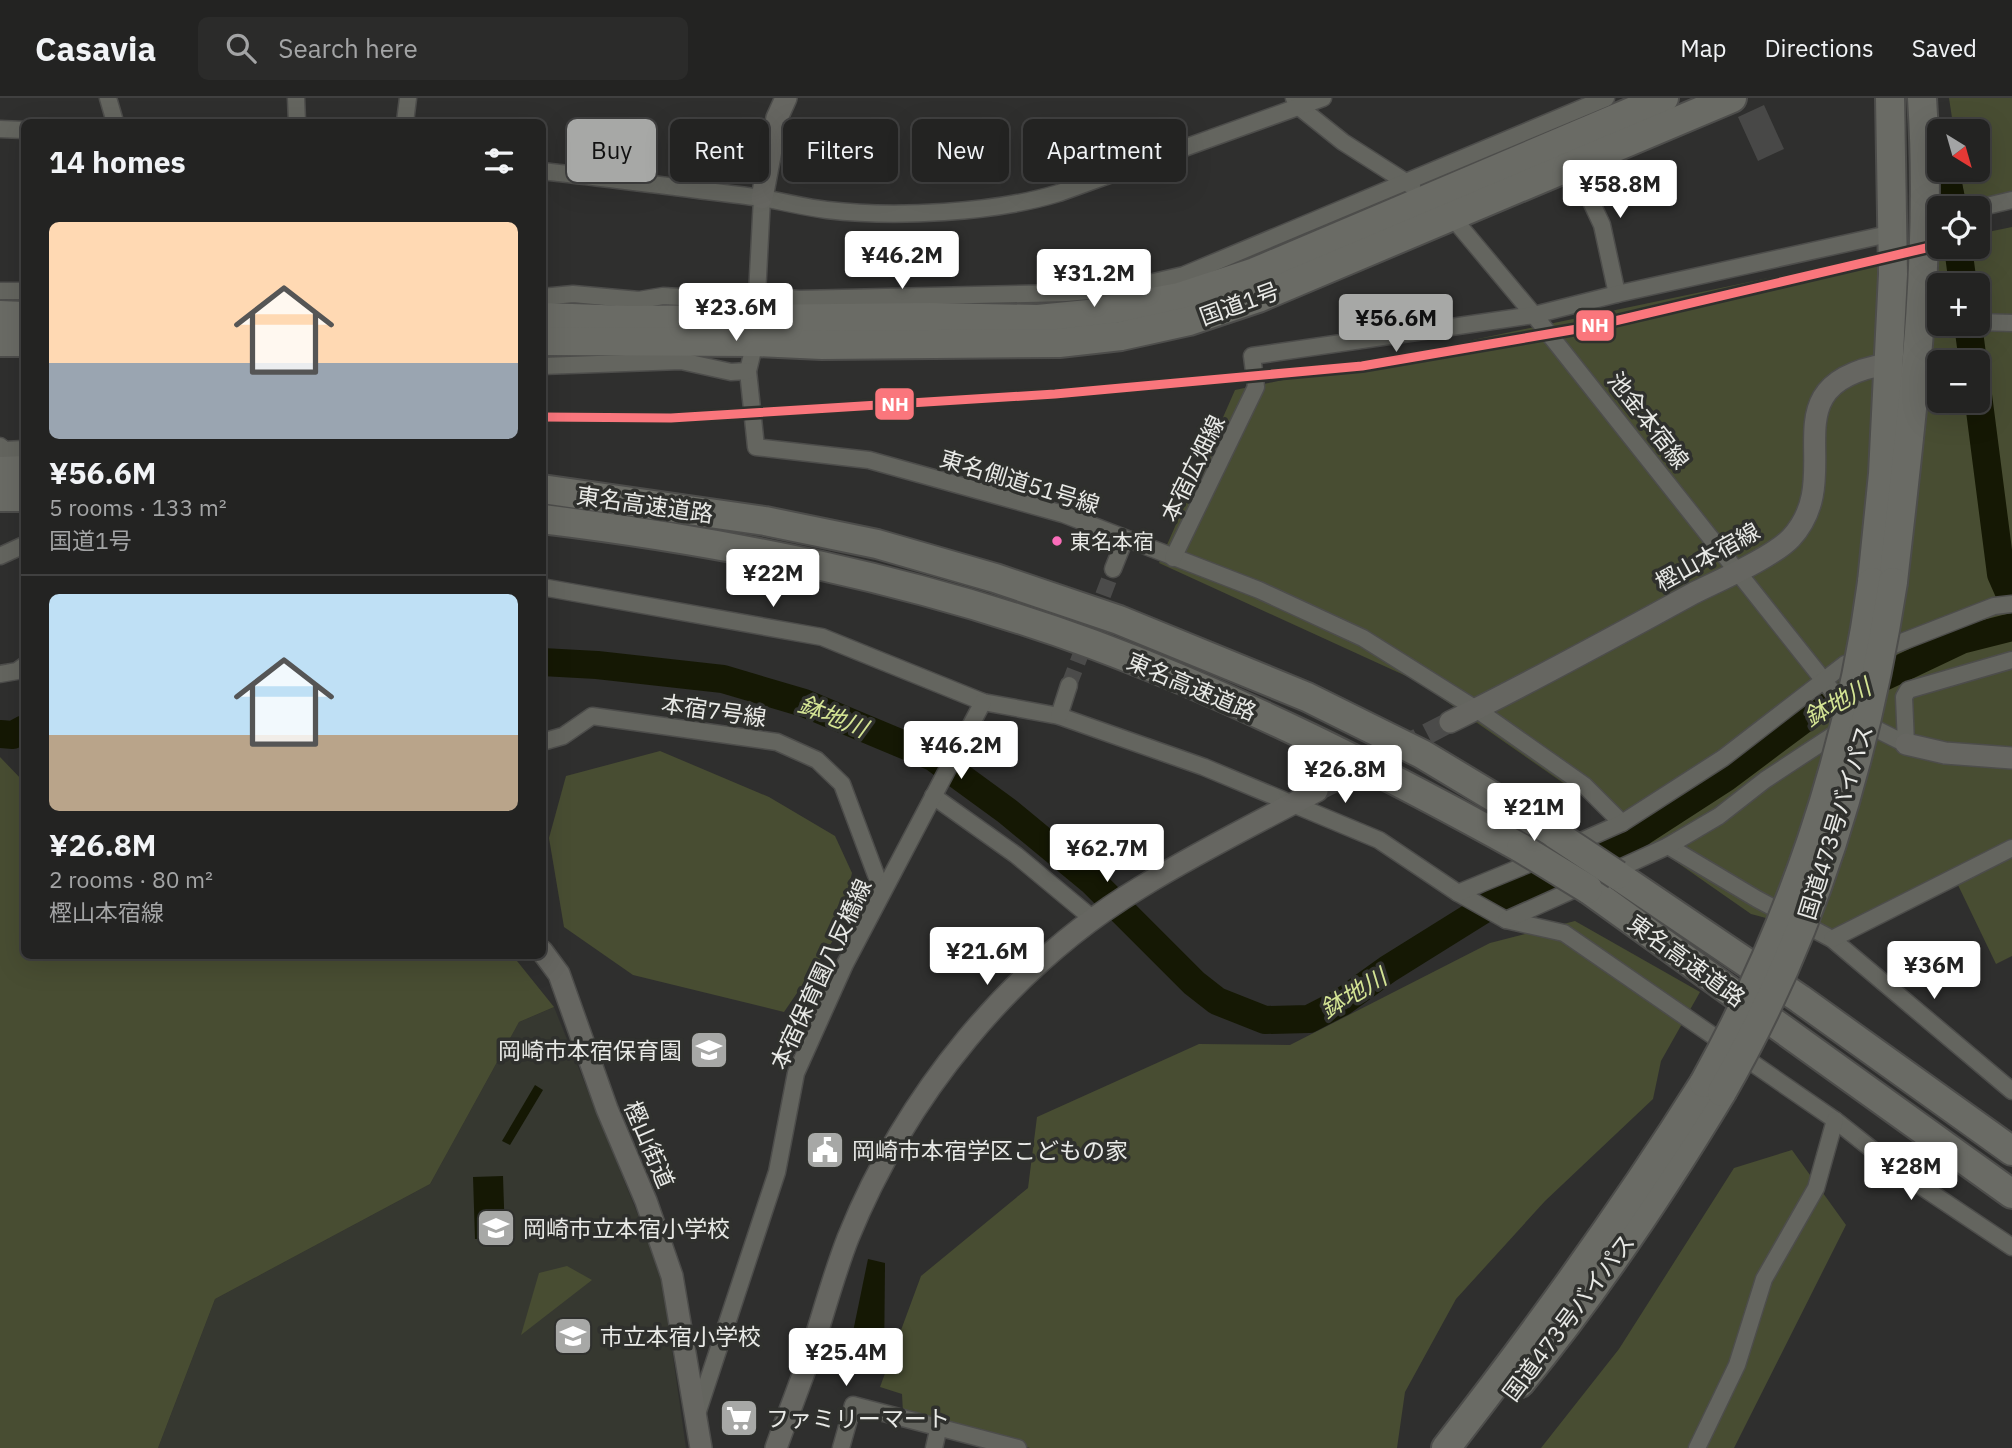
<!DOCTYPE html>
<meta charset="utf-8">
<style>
:root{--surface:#232322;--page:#2b2b2a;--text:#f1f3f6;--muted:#a3a4a5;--line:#404040;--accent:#a7a8a6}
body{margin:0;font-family:"IBM Plex Sans","Noto Sans JP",sans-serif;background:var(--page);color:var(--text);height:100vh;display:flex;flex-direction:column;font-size:26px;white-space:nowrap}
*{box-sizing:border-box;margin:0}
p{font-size:23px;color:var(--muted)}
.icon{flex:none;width:38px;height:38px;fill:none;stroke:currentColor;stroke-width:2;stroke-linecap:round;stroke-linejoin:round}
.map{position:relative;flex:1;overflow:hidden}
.sheet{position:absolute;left:21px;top:21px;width:525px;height:840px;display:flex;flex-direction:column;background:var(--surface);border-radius:10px;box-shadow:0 7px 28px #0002,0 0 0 2px var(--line)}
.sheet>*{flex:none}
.hud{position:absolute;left:567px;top:21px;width:665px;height:63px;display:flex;gap:14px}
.needle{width:46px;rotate:143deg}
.tools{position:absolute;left:1927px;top:21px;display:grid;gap:14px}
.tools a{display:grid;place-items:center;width:63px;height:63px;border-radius:10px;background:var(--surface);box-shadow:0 7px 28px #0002,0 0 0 2px var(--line);font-size:35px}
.price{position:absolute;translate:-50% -60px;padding:0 16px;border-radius:7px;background:#fff;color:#222;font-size:23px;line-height:46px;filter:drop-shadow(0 2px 4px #0008)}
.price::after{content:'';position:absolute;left:50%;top:42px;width:21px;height:16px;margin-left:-10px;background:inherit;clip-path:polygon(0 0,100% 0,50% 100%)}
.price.selected{background:var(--accent);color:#111}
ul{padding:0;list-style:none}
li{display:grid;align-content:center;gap:14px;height:371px;padding:0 28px}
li+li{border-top:2px solid var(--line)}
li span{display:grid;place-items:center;height:217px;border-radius:10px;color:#555}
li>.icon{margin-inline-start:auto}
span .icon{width:126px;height:126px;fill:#fffc;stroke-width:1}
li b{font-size:30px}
h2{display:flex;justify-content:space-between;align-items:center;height:84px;padding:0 28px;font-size:30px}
.tag{padding:0 24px;border-radius:10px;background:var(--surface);box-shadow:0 7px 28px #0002,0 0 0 2px var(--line);font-size:24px;line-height:63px}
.tag.selected{background:var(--accent);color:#111}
header{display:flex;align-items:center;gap:42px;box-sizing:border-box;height:98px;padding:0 35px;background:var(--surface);border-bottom:2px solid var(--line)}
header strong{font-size:33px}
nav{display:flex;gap:38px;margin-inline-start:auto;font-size:24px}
.search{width:490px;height:63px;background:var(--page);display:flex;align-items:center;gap:18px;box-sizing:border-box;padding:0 24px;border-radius:10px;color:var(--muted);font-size:26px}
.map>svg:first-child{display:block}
.built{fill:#363830}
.green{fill:#484d32;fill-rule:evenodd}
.water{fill:#151804}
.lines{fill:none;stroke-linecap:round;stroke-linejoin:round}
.river{stroke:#151804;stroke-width:28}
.building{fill:#484847}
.street-tunnel{stroke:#4b4b4a;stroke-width:16;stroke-dasharray:16 8;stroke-linecap:butt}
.secondary-tunnel{stroke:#4b4b4a;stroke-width:21;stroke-dasharray:21 10;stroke-linecap:butt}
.street-casing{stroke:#4d4d4b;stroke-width:19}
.secondary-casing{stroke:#4d4d4b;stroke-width:24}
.highway-casing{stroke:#4d4d4b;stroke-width:32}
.street{stroke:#64655f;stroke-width:16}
.secondary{stroke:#666661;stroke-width:21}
.highway{stroke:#6a6b65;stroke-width:28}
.highway-bridge-casing{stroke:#4d4d4b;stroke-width:32;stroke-linecap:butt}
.highway-bridge{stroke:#6a6b65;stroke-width:28}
.rail-1-casing{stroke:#2f302d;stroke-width:14}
.rail-1{stroke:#fa767c;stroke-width:9}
.bus-dot{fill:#fb6dba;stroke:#2f302d;stroke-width:2.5}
.labels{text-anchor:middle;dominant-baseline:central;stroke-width:7;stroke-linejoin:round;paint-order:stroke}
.bus-label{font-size:21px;fill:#e8e9e6;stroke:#2f302d;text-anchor:start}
.street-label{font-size:23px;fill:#e8e9e6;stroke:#2f302d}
.poi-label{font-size:23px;fill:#e8e9e6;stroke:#2f302d;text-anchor:start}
.water-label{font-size:24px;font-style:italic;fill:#d4e494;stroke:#2f302d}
.line-badge{stroke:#2f302d;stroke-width:2.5}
.badge-label{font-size:19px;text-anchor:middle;font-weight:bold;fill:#fff}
</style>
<header>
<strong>Casavia</strong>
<div class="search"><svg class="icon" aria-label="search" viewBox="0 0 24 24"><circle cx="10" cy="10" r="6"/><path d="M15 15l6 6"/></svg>Search here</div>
<nav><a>Map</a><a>Directions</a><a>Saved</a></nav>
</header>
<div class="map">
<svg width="2012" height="1350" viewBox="0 0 2012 1350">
<rect width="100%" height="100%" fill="#2f2f2e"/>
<polygon class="built" points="554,909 661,1174 686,1350 158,1350 215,1201 430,1086 519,924"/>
<g class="green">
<polygon points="1949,0 2012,0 2012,99 1966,109 1960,72 1978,72 1978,33 1954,33"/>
<path d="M2012,129V858L1996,866L1957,785L1847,842L1751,816L1417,583L1159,465L1235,292L1939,144V149H1978V136ZM1939,187H1978V226H1939ZM1939,264H1978V303H1939Z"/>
<polygon points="660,653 769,699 835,738 852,775 838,835 784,914 633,877 564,829 549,740 566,678"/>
<polygon points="0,659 24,684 24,858 513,858 554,909 519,924 430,1086 215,1201 158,1350 0,1350"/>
<polygon points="1575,823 1700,894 1661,963 1653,1001 1545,1103 1456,1201 1405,1294 1397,1350 1030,1350 903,1315 902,1296 880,1289 921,1178 1028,1090 1037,1019 1199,946 1290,947 1490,845"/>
<polygon points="1792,1052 1846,1127 1734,1350 1541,1350 1619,1251 1734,1070"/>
<polygon points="567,1168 592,1182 521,1237 539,1175"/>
</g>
<g class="water">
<polygon points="535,987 543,992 510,1047 502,1043"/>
<polygon points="503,1078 505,1139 475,1141 473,1079"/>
<polygon points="868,1161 885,1165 884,1268 848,1258"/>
</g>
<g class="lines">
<g class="river">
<polyline points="1945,72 1953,110"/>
<polyline points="1958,149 1963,187"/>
<polyline points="1968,226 1973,264"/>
<polyline points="1978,297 2001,476 2012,501"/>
<polyline points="542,564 597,567 723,581 804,605 933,659 1007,713 1093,784 1194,885 1217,903 1265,922 1309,921 1342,904 1388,871 1513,793 1577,772 1640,735 1725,680 1820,609 1961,542 2012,529"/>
<polyline points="0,636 13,637 24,631"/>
</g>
</g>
<polygon class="building" points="1764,7 1784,51 1758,63 1738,19"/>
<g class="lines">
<polyline class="street-tunnel" points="1069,587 1113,471"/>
<polyline class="secondary-tunnel" points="1317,693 1450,624"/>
<g class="street-casing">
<g id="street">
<polyline points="108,0 115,24"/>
<polyline points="296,0 297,24"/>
<polyline points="1294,0 1298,8 1343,44 1412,88"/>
<polyline points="1606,0 1184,177 1132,189 1066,195 799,201 757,197 755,244 748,273 756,349 869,362 1063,416 1259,492 1363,540 1476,611 1584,687 1622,725"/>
<polyline points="405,24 408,0"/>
<polyline points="0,31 24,32"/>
<polyline points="1573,65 1602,127 1617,196"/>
<path d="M542,73C613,81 683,90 754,99C778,102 802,109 827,112C895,120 994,115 1059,95L1323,0"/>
<polyline points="1978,110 2012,102"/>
<polyline points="1447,113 1534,217 1844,608 1874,630 1906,646 1904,599 1908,592 2012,562"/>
<polyline points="0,193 24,193"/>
<polyline points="542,199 573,196 639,202 663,198 697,200 757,197 762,100"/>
<polyline points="1978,224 2012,225"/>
<polyline points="542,268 681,263 731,274 748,273"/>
<polyline points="0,348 4,352 24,351"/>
<polyline points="0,458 24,447"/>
<polyline points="1173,460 1256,289 1252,258 1534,217 1617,196 1893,135"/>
<polyline points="1113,471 1125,441"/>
<polyline points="542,489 822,539 983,604 1059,618 1204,669 1379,742 1458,795 1506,822 1564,835 1835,1022 1903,1076 2012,1149"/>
<polyline points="0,576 17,573 24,568"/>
<polyline points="1059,618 1069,587"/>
<polyline points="542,644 563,638 592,618 777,644 817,662 842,686 882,793"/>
<polyline points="933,698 1016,757 1093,821"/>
<polyline points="1570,748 1622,725 1723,660 1845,566 1994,508 2012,506"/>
<polyline points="1668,748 1757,801 1832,841 2012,993"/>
<polyline points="1607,776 1668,748 1719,718 1765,682 1844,630"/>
<polyline points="1458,795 1543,760"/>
<polyline points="1506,822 1584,787"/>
<polyline points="1832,841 2012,750"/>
<polyline points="697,1316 777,1074 796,975 845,866 983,604"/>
<polyline points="841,1350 853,1307 1018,1350"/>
<polyline points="934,1350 939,1328"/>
<polyline points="1697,1350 1737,1267 1764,1181 1816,1090 1835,1022"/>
</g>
</g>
<g class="secondary-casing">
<g id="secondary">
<polyline points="762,100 777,20 786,0"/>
<path d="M1450,624C1532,584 1613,539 1694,495C1720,482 1773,459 1791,440C1851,375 1762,287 1887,266"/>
<polyline points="1906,646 1945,655 2012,660"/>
<polyline points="542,853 559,876 607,1011 646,1103 672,1178 701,1350"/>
<path d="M776,1350C786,1322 797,1294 807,1266C821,1225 832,1181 848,1140C905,999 1010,868 1141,789C1198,754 1258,724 1317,693"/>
</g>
</g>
<g class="highway-casing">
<g id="highway">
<polyline points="0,217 24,218"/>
<polyline points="542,219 629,222 930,219 1038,221 1088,216 1179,199 1255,174 1664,0"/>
<polyline points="542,243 755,244 822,247 1059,245 1121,238 1189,223 1258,200 1732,0"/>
<polyline points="0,244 24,244"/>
<polyline points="0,373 24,372"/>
<polyline points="542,391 765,423 877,446 995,480 1119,522 1307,599 1422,656 1555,736"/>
<polyline points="0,399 24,399"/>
<path d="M542,421C730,444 914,481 1092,546C1240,601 1382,673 1521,750"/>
<polyline points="1872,484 1883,376 1893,176 1890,0"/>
<path d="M1893,484C1911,322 1933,163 1922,0"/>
<polyline points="1617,777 1800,901 2012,1053"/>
<polyline points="1588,791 2012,1096"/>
<path d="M1520,1285C1595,1194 1661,1095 1722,994"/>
<path d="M1446,1350C1538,1232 1625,1111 1704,985"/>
</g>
</g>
<use href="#street" class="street"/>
<use href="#secondary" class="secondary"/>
<use href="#highway" class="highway"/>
<g class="highway-bridge-casing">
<g id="highway-bridge">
<polyline points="1555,736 1617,777"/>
<polyline points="1521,750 1588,791"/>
<path d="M1704,985C1790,830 1849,659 1872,484"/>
<path d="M1722,994C1814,834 1865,665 1893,484"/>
</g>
</g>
<use href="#highway-bridge" class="highway-bridge"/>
<g class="rail-1-casing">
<polyline id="rail-1" points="542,319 671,320 1055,296 1362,268 1589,229 1939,147"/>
</g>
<use href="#rail-1" class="rail-1"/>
</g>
<defs>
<g id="school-square" transform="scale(2.0125)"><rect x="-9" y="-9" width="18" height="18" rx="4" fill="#a7a8a6" stroke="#2f302d"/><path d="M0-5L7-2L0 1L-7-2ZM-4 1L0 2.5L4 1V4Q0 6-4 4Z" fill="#fff"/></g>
<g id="civic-square" transform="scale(2.0125)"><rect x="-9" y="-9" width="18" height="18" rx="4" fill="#a7a8a6" stroke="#2f302d"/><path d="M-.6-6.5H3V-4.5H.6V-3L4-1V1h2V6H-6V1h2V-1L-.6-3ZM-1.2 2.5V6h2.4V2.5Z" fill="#fff"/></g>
<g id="supermarket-square" transform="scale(2.0125)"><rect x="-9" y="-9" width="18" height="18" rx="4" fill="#a7a8a6" stroke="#2f302d"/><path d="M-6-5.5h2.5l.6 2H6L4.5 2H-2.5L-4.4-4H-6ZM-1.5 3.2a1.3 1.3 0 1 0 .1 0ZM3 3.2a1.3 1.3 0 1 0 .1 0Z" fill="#fff"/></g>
</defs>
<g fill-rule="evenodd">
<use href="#school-square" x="709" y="952"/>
<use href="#civic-square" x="825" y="1052"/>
<use href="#school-square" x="496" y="1130"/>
<use href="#school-square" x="573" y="1238"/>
<use href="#supermarket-square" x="739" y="1320"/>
</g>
<circle class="bus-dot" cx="1057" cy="443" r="6"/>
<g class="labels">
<g class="bus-label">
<text x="1070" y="443">東名本宿</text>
</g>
<g class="street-label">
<text transform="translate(1239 205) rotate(-20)">国道1号</text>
<text transform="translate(1649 322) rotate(52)">池金本宿線</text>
<text transform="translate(1192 370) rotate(-64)">本宿広畑線</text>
<text transform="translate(1020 383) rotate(17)">東名側道51号線</text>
<text transform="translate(645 406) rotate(8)">東名高速道路</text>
<text transform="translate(1707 458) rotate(-29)">樫山本宿線</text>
<text transform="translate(1192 588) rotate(23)">東名高速道路</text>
<text transform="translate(714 612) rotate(8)">本宿7号線</text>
<text transform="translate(1835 724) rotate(-73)">国道473号バイパス</text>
<text transform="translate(1687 862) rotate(36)">東名高速道路</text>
<text transform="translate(820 876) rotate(-65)">本宿保育園八反橋線</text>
<text transform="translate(650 1046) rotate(67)">樫山街道</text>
<text transform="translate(1568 1219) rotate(-53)">国道473号バイパス</text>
</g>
<g class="poi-label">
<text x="682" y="952" text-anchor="end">岡崎市本宿保育園</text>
<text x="852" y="1052">岡崎市本宿学区こどもの家</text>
<text x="523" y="1130">岡崎市立本宿小学校</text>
<text x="600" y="1238">市立本宿小学校</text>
<text x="766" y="1320">ファミリーマート</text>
</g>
<g class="water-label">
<text transform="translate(1837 604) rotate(-29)">鉢地川</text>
<text transform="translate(833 618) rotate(22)">鉢地川</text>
<text transform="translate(1353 895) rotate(-31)">鉢地川</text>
</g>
</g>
<g class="line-badge">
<rect x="1575" y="211" width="40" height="33" rx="7" fill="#fa767c"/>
<rect x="874" y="289" width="41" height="34" rx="7" fill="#fa767c"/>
</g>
<g class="badge-label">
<text x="1595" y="234">NH</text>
<text x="895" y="313">NH</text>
</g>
</svg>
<div class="tools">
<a><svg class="needle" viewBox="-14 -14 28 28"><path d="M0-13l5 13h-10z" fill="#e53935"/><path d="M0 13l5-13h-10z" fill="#a3a4a5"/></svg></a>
<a><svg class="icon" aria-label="locate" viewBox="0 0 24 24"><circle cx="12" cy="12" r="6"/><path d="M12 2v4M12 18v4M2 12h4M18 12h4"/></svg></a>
<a>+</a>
<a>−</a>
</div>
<b class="price" style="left:1620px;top:122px">¥58.8M</b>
<b class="price" style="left:902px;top:193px">¥46.2M</b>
<b class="price" style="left:1094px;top:211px">¥31.2M</b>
<b class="price" style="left:736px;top:245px">¥23.6M</b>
<b class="price selected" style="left:1396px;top:256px">¥56.6M</b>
<b class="price" style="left:773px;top:511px">¥22M</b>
<b class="price" style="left:961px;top:683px">¥46.2M</b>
<b class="price" style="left:1345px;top:707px">¥26.8M</b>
<b class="price" style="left:1534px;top:745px">¥21M</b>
<b class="price" style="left:1107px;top:786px">¥62.7M</b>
<b class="price" style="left:987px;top:889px">¥21.6M</b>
<b class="price" style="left:1934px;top:903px">¥36M</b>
<b class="price" style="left:1911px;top:1104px">¥28M</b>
<b class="price" style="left:846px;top:1290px">¥25.4M</b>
<div class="hud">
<a class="tag selected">Buy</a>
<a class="tag">Rent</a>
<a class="tag">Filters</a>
<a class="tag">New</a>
<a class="tag">Apartment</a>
</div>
<section class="sheet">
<h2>14 homes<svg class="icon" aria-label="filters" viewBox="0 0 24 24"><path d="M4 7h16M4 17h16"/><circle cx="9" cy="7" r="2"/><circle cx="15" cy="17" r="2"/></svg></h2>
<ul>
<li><span style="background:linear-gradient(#ffd9b3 65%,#9aa5b1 0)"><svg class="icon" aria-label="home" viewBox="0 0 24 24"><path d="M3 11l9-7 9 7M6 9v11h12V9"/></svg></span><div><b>¥56.6M</b><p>5 rooms · 133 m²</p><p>国道1号</p></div></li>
<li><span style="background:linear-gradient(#bfe0f5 65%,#b9a48a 0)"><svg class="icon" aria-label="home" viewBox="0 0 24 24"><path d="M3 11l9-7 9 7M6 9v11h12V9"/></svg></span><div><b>¥26.8M</b><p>2 rooms · 80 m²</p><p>樫山本宿線</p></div></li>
</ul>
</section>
</div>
